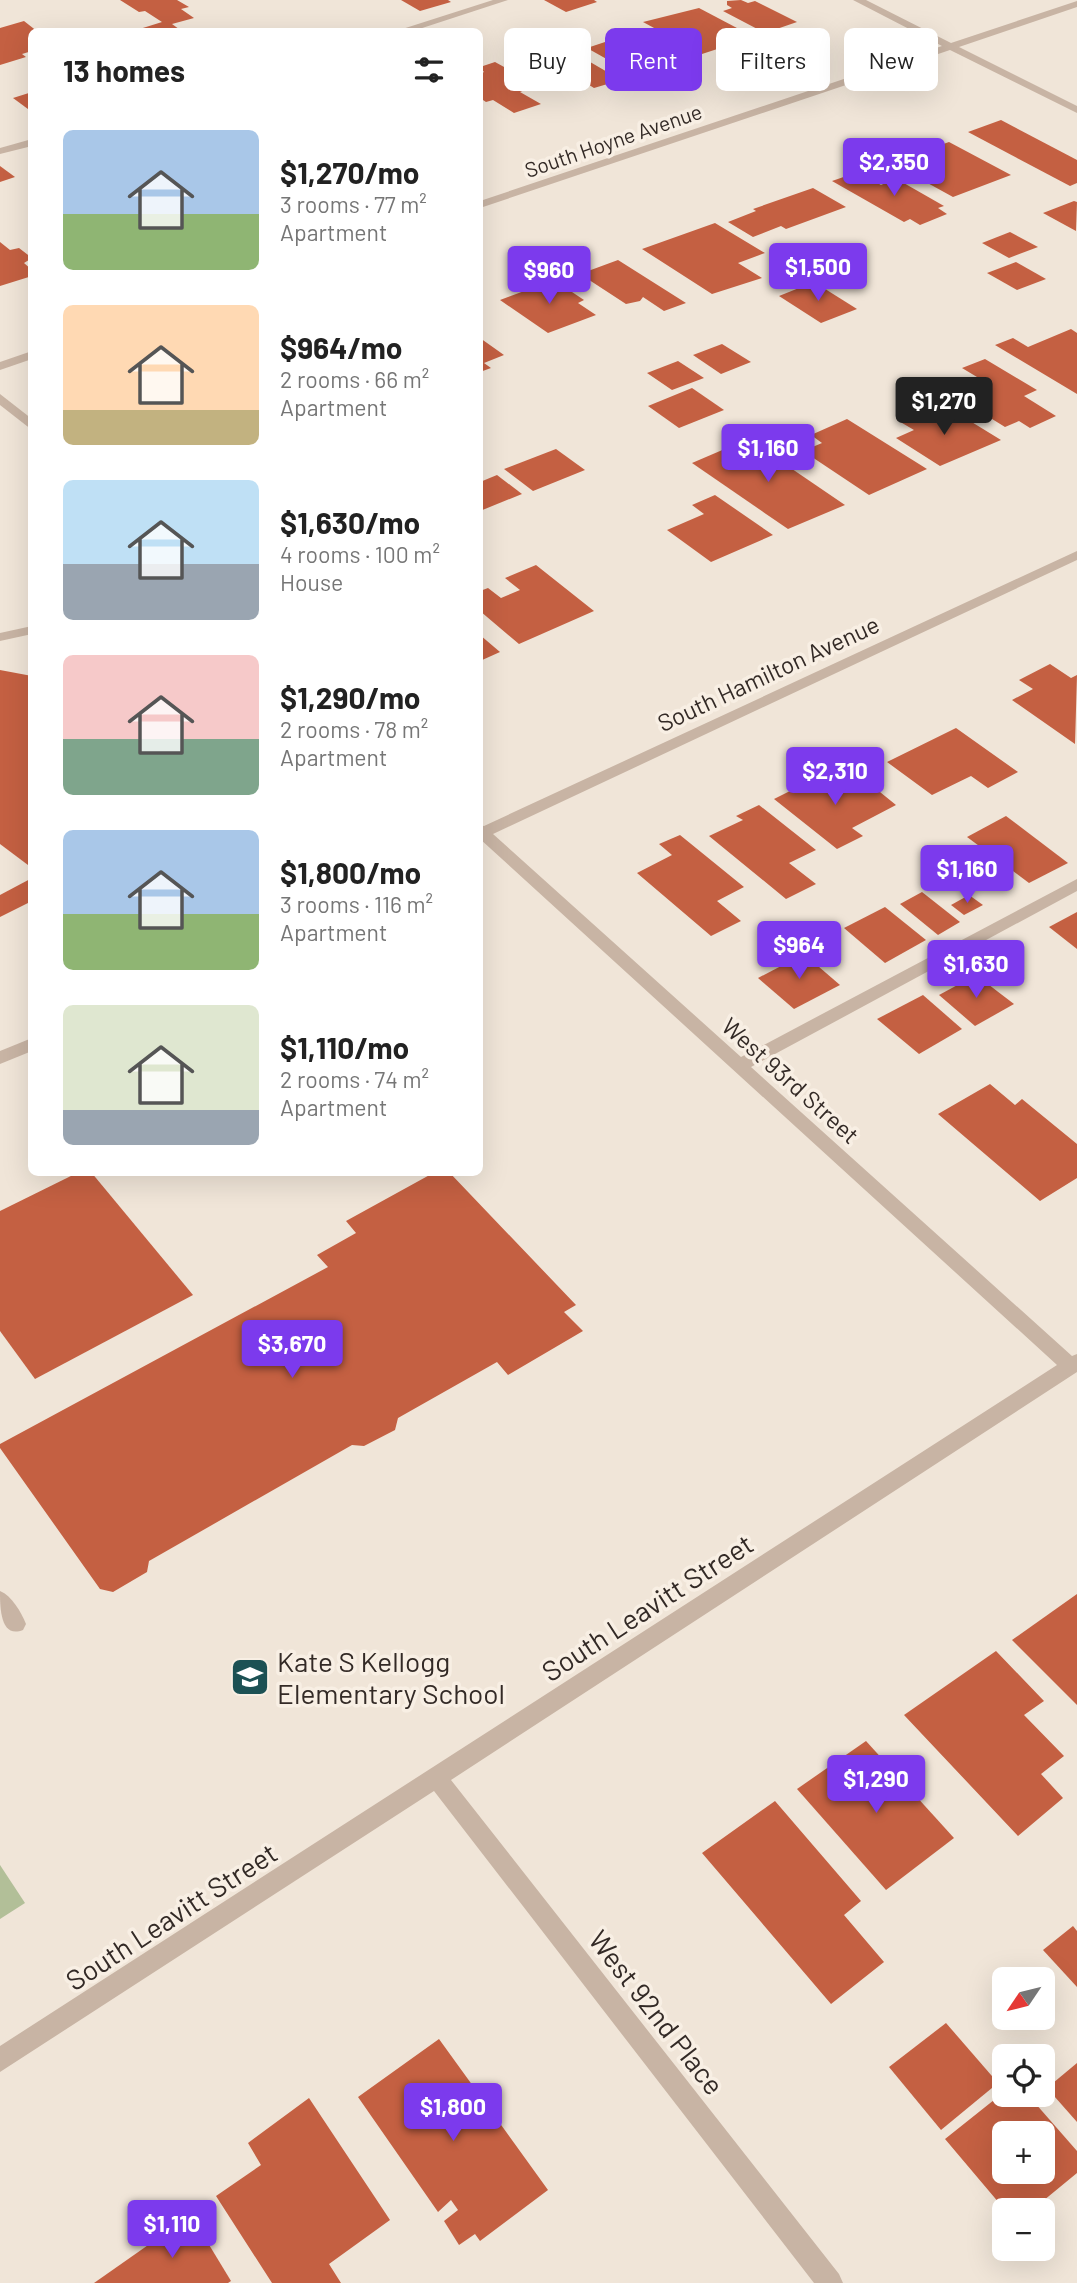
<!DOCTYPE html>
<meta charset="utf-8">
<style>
:root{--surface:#fff;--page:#f6f6f6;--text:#222;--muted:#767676;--accent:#7c3aed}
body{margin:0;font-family:Barlow,sans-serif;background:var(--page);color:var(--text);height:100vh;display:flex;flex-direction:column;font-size:26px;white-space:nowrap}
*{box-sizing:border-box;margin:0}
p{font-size:23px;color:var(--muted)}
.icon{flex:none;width:38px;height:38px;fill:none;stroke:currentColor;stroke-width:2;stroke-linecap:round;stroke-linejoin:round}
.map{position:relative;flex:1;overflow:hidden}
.sheet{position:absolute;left:28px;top:28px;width:455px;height:1148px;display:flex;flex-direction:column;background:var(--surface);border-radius:10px;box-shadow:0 7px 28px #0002}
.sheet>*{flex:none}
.banner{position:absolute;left:504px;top:28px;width:467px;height:63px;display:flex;gap:14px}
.needle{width:46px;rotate:235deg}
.tools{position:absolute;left:992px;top:1967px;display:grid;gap:14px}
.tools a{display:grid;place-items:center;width:63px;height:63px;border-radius:10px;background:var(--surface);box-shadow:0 7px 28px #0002;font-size:35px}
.price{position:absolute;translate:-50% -60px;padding:0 16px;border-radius:7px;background:var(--accent);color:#fff;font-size:23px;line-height:46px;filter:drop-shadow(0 2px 4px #0008)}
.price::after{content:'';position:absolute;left:50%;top:42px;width:21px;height:16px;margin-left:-10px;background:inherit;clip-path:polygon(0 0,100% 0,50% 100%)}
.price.active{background:#222;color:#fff}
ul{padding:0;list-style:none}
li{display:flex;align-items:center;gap:21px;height:175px;padding:0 35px}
li span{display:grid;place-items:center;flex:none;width:196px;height:140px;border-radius:10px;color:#555}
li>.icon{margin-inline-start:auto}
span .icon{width:84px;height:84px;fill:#fffc;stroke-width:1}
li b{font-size:30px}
h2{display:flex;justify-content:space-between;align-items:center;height:84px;padding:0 35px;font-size:30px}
.chip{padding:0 24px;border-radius:10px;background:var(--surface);box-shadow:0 7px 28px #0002;font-size:24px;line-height:63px}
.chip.active{background:var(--accent);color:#fff}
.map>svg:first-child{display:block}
.green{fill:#b2bf98}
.building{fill:#c46042;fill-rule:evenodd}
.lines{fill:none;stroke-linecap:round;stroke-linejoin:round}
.minor{fill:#c8b4a4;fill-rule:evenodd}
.labels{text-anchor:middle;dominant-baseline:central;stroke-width:7;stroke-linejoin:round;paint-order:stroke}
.far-street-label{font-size:21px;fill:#332a26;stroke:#f8efe4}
.street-label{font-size:24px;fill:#332a26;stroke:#f8efe4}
.near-street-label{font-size:28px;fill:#332a26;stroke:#f8efe4}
.near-poi-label{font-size:28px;fill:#332a26;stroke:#f8efe4;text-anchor:start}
</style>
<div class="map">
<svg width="1077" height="2283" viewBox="0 0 1077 2283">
<rect width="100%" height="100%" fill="#f0e5d8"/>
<polygon class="green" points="0,1865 25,1903 0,1919"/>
<g class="building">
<polygon points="120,0 177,0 189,7 181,9 194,18 172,24 183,32 130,32 162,22 145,11 139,12"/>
<polygon points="401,0 448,0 451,2 420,11"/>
<polygon points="544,0 594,0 597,2 566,12"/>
<polygon points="741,0 748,3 755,1 797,22 765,33 723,11 732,8 727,5 727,1"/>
<polygon points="699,8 754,37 702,54 643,22"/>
<polygon points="24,21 38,32 32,32 32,51 22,54 26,57 0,65 0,28"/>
<polygon points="645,38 680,57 635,75 587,48 605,42 615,47"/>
<polygon points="573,52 621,80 594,88 586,83 553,89 535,79 556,72 541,63"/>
<polygon points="495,62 513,72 508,74 517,79 513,81 527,89 520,92 541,104 514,113 493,100 486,102 480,98 480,74 484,72 480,67"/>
<polygon points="32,92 32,112 13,98"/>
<polygon points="1001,120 1077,160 1077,183 1070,186 968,132"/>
<polygon points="949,142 1011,175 953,197 884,159 926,144 932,148"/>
<polygon points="0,166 15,177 0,182"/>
<polygon points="858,172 881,185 890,181 902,182 944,206 938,208 947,214 920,225 910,219 904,222 832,181"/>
<polygon points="813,188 846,207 786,229 781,226 753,237 728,222 756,211 753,209"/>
<polygon points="1074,201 1077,202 1076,231 1043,213"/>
<polygon points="715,223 765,253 738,263 762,278 712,294 642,249"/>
<polygon points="1010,232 1038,247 1009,258 982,243"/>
<polygon points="0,242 10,250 19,248 32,258 24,263 32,270 32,276 0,286"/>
<polygon points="618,260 686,303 664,311 643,297 640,301 626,304 580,274"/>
<polygon points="1016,262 1046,279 1017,290 987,273"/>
<polygon points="554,280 584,300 578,303 596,315 548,333 500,300"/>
<polygon points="814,282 857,309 821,323 779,296"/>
<polygon points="1071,329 1077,333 1077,394 995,345 1013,338 1028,347"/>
<polygon points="480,338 504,355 484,363 491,368 480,372"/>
<polygon points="722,344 751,362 721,374 693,355"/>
<polygon points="985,359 1037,390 1024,396 1056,416 1030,428 1019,421 1005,427 971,406 986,400 961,384 977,377 962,368"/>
<polygon points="678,361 704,378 672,390 647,373"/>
<polygon points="692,388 724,410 679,428 648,406"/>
<polygon points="923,409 940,420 957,413 1001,440 940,466 896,438 914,430 897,420"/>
<polygon points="847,419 927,469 869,495 803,451 822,443 811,435"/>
<polygon points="748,439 845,505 788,529 692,463"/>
<polygon points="556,449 585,470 533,491 504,469"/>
<polygon points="497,475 522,494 480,511 480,482"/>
<polygon points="715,495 773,535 711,562 667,530 704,514 692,505"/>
<polygon points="536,565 594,611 519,644 480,611 480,591 488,588 501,598 520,590 505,578"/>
<polygon points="480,635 500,652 480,661"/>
<polygon points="1050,664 1071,678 1077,675 1075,744 1012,700 1033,689 1019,680"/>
<polygon points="0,670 32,676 32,868 0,844"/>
<polygon points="956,728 1018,772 988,788 971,776 932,795 887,762"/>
<polygon points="842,772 868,792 875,788 896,805 852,828 863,836 837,849 774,799 814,779 820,783"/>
<polygon points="759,805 816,850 789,863 816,884 786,899 709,836 743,820 736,816"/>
<polygon points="1006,816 1068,863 1029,883 967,837"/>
<polygon points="680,835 744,887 717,901 741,921 711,936 637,873 672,855 659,844"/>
<polygon points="32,878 32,901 0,917 0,895"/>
<polygon points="922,892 960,922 938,935 900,904"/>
<polygon points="969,895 983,905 964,915 951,905"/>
<polygon points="885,907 926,940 885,963 844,928"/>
<polygon points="1077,912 1077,949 1049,927"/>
<polygon points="804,954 840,985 794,1009 758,978"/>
<polygon points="976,975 1014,1004 975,1026 939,995"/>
<polygon points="923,995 962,1029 919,1054 877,1019"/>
<polygon points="990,1084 1015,1105 1022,1099 1077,1144 1077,1178 1040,1201 938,1114"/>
<polygon points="79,1172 91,1172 193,1295 35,1379 0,1331 0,1211"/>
<polygon points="435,1172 449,1172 576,1305 564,1312 583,1331 508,1375 497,1362 398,1418 395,1430 364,1446 352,1445 149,1561 147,1572 113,1592 100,1589 0,1448 0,1444 328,1267 317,1255 356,1233 346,1221"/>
<polygon points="1077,1594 1077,1705 1012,1640"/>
<polygon points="996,1651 1044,1701 1024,1715 1064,1756 1041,1774 1063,1798 1018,1836 904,1715"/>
<polygon points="866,1741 954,1838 886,1890 797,1789"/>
<polygon points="775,1801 861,1901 844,1915 884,1962 831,2004 702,1853"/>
<polygon points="1073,1926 1077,1931 1077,1987 1043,1950"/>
<polygon points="946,2023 998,2083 941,2130 889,2067"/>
<polygon points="439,2039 548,2190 480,2241 475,2234 459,2245 444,2221 458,2210 451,2200 438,2212 358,2097"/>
<polygon points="1077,2063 1077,2122 1047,2088"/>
<path d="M1004,2092V2095H1028L1077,2151V2173L1032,2210H1005L945,2139ZM1004,2133H1043V2172H1004Z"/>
<polygon points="309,2098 390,2220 329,2264 341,2283 272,2283 216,2196 261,2165 248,2143"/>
<polygon points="191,2215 231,2281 228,2283 94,2283"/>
</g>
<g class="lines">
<g class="minor">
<polygon points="493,0 508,0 410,32 393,32"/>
<polygon points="853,0 866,0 951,43 1077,1 1077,7 959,47 1077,106 1077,113 950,50 480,208 480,201 942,46"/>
<polygon points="32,139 32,146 0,154 0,148"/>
<polygon points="32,351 32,359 0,370 0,362"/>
<polygon points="0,394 32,419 32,430 0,405"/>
<polygon points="1077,551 1077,560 493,834 741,1057 1077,879 1077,891 751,1067 1072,1356 1077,1354 1077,1372 451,1780 839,2274 843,2283 814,2283 434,1791 0,2072 0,2046 1057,1365 480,839 480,825 484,826"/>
<polygon points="32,626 32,634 0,641 0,633"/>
<polygon points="32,1038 32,1051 0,1064 0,1051"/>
<path d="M0,1591C12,1596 21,1612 26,1624L23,1630C0,1639 0,1607 0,1591Z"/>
</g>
</g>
<defs>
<g id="school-square" transform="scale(2.0125)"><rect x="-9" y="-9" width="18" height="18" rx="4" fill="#1c5154" stroke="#f8efe4"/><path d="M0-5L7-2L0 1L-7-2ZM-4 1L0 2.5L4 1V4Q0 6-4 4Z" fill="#fff"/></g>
</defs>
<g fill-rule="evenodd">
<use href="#school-square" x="250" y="1677"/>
</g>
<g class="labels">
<g class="far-street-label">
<text transform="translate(613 140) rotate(-19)">South Hoyne Avenue</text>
</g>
<g class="street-label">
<text transform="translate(768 673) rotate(-25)">South Hamilton Avenue</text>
<text transform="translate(791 1080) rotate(42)">West 93rd Street</text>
</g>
<g class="near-street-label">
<text transform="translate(647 1607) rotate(-33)">South Leavitt Street</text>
<text transform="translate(171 1916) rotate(-33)">South Leavitt Street</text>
<text transform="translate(657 2012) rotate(52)">West 92nd Place</text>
</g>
<g class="near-poi-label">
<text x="277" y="1661">Kate S Kellogg<tspan x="277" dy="32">Elementary School</tspan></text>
</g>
</g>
</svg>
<div class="tools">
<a><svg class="needle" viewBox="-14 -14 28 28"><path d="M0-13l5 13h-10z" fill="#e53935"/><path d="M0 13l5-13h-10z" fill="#767676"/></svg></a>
<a><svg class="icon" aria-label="locate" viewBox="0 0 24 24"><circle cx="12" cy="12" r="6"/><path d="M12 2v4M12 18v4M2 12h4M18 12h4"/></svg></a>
<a>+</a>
<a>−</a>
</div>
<b class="price" style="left:894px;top:198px">$2,350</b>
<b class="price" style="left:818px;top:303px">$1,500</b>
<b class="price" style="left:549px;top:306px">$960</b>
<b class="price active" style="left:944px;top:437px">$1,270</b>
<b class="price" style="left:768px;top:484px">$1,160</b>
<b class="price" style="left:835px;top:807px">$2,310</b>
<b class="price" style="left:967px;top:905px">$1,160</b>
<b class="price" style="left:799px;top:981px">$964</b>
<b class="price" style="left:976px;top:1000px">$1,630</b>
<b class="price" style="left:292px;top:1380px">$3,670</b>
<b class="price" style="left:876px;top:1815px">$1,290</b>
<b class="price" style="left:453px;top:2143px">$1,800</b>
<b class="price" style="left:172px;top:2260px">$1,110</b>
<div class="banner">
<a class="chip">Buy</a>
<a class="chip active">Rent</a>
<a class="chip">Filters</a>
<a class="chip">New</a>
</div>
<section class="sheet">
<h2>13 homes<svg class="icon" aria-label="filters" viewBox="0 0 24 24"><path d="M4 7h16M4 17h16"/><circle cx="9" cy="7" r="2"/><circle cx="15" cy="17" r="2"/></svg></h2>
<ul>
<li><span style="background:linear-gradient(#a9c7e8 60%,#8fb573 0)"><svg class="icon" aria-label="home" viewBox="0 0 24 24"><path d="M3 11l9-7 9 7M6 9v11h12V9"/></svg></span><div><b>$1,270/mo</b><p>3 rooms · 77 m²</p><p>Apartment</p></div></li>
<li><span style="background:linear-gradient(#ffd9b3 75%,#c2b280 0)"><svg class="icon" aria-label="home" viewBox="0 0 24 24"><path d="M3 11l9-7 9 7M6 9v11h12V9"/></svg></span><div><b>$964/mo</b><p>2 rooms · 66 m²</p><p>Apartment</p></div></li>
<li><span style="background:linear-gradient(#bfe0f5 60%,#9aa5b1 0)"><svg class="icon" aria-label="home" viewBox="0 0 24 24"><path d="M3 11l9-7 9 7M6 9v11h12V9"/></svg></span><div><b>$1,630/mo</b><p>4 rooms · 100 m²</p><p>House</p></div></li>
<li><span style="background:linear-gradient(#f6c9c9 60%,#7fa58c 0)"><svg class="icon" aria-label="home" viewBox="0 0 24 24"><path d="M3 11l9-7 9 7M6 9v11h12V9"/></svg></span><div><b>$1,290/mo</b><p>2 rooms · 78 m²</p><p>Apartment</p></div></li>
<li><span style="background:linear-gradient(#a9c7e8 60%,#8fb573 0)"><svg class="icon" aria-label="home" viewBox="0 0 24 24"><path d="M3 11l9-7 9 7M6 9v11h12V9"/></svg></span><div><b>$1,800/mo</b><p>3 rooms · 116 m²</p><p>Apartment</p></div></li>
<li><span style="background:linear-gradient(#dfe7d0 75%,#9aa5b1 0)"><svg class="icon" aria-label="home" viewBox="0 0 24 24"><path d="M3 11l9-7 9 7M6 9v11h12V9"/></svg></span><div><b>$1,110/mo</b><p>2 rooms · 74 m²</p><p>Apartment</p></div></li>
</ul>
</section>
</div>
